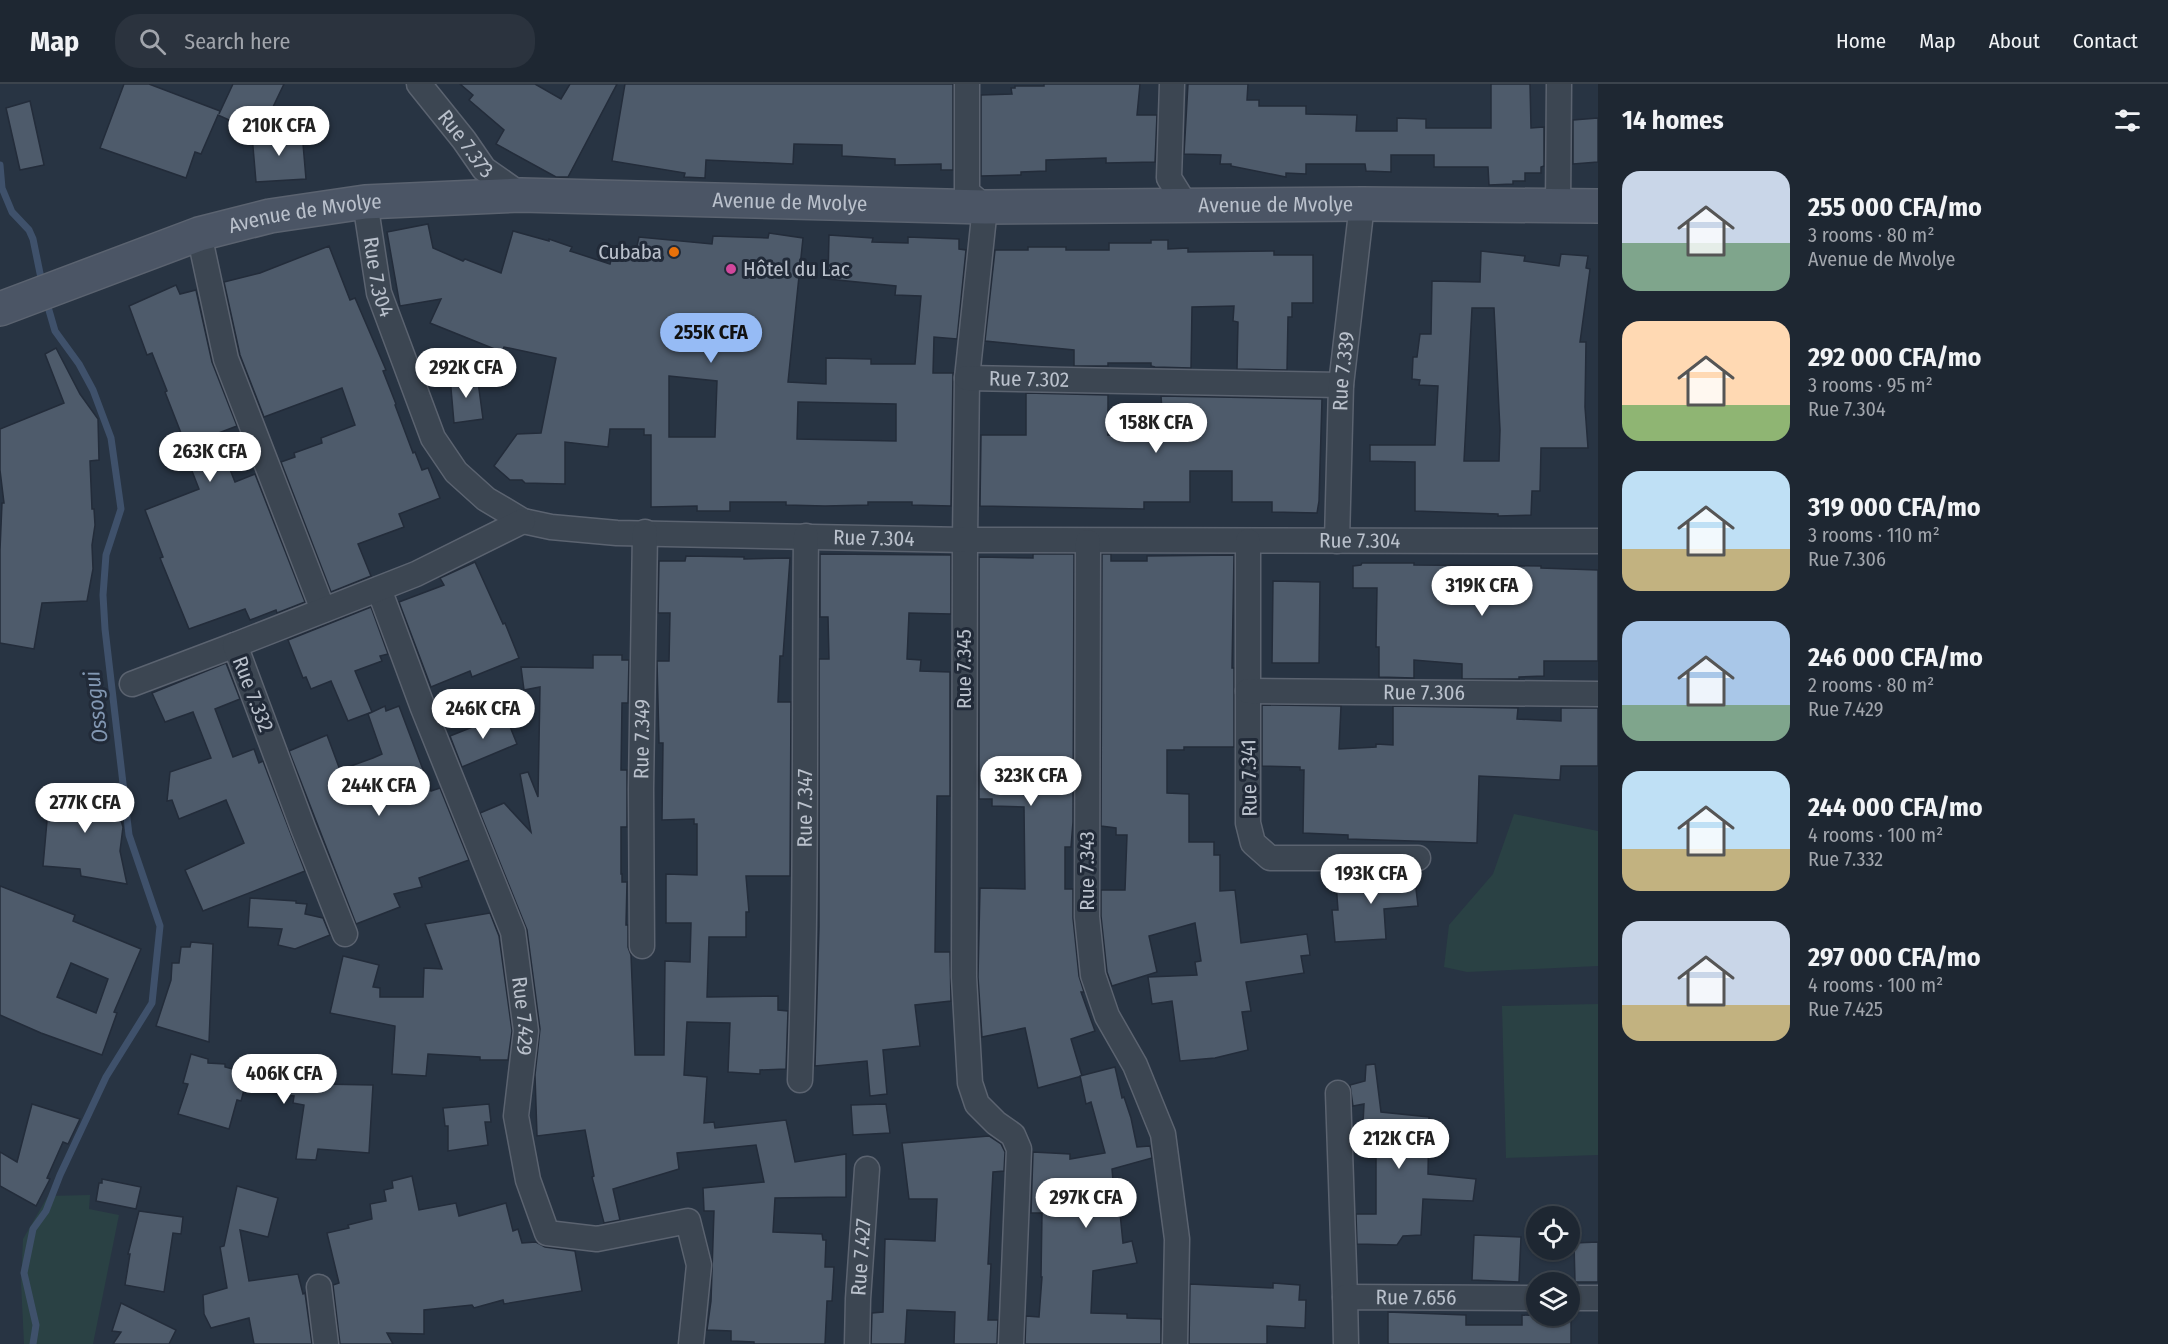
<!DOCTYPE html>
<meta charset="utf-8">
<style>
:root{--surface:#1e2732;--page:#2b333e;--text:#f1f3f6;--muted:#a1a5ac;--line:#3c444d;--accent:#96bbf5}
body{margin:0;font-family:"Fira Sans Condensed",sans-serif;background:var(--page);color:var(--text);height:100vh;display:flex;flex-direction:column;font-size:22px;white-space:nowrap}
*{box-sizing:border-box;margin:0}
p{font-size:20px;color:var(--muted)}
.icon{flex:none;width:33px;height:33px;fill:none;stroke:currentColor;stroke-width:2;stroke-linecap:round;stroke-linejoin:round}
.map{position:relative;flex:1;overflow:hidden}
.side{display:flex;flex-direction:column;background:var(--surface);width:570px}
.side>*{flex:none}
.tools{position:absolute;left:1526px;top:1122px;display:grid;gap:12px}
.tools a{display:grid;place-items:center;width:54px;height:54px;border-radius:50%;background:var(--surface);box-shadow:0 2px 4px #0004,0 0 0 2px var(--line);font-size:30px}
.price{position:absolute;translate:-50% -51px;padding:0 14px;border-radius:21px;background:#fff;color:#222;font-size:20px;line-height:39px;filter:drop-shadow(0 2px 3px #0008)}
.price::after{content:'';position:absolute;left:50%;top:36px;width:18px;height:14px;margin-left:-9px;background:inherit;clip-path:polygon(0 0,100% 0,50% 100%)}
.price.selected{background:var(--accent);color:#111}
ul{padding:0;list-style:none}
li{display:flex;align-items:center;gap:18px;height:150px;padding:0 24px}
li span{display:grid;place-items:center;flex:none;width:168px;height:120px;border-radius:18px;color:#555}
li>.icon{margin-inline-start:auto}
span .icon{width:72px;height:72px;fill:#fffc;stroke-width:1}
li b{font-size:26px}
h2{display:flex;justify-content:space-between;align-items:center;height:72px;padding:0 24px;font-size:26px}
header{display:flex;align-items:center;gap:36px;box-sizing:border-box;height:84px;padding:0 30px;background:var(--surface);border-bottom:2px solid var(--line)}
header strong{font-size:28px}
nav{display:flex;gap:33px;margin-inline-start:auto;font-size:21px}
.search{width:420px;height:54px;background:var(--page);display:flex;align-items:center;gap:15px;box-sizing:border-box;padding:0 21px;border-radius:24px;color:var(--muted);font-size:22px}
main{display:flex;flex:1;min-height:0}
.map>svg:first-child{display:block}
.green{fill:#2a4144}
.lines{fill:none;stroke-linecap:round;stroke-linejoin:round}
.stream{stroke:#3f516b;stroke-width:7}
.building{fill:#4e5b6b;stroke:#232c3a;stroke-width:1.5;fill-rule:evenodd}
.minor-casing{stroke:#5b6370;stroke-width:27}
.secondary-casing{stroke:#5b6370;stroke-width:36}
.minor{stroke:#3c4652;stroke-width:24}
.secondary{stroke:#4b5565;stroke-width:33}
.food-dot{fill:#e8710a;stroke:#212a38;stroke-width:2}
.hotel-dot{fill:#d1479c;stroke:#212a38;stroke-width:2}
.labels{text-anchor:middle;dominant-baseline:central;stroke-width:6;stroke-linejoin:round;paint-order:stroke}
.street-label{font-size:21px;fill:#bac1cc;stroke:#212a38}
.poi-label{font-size:21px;fill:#bac1cc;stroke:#212a38;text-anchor:end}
.water-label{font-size:22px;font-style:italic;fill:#8297b2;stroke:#212a38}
</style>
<header>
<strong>Map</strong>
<div class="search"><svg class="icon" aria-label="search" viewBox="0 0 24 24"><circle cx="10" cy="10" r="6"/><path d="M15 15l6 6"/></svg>Search here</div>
<nav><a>Home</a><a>Map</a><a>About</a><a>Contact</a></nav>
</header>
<main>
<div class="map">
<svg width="1598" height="1260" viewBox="0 0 1598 1260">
<rect width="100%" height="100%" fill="#283443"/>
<g class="green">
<polygon points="1514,730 1598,747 1598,882 1467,888 1444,883 1449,841 1493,790"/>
<polygon points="1598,920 1598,1071 1506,1074 1502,922"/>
<polygon points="90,1111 89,1125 119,1131 93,1260 24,1260 21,1198 23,1155 48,1112"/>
</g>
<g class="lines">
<g class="stream">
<polyline points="0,81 2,104 12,128 29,146 33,155 42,199"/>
<polyline points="33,1260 36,1241 24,1189 33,1145 46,1127 60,1091 106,993 152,919 160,842 129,751 105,545 103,511 106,471 121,425 111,354 93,306 79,280 55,247 46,216"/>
</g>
</g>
<g class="building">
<polygon points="124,0 149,0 220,27 219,30 233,0 284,0 260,50 218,31 201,70 195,68 186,94 100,64"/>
<polygon points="460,0 535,0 561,15 570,0 617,0 568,93 556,93 496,60 504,46 469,16 473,11"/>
<polygon points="625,0 953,0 953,86 941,86 941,80 895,81 895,75 842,72 842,61 794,60 793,80 706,76 705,94 684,93 685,89 612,77"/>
<polygon points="1044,0 1140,0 1137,31 1157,31 1155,78 1106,79 1106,74 1046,76 1046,87 1021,88 1021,91 981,92 981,11 1012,10 1011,4 1015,4 1015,2 1044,2"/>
<polygon points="1188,0 1248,0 1247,16 1259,16 1259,22 1306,22 1306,30 1357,31 1356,47 1397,47 1397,34 1426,35 1426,44 1491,44 1491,0 1530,0 1531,44 1544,43 1544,82 1541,83 1541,89 1525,89 1525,97 1513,97 1513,100 1489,101 1488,83 1434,83 1434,71 1391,71 1391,88 1366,87 1365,80 1306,80 1306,90 1286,89 1286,93 1231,82 1231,80 1220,80 1221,71 1184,70"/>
<polygon points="30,17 44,81 20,86 6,24"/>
<polygon points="1598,34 1598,78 1573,80 1573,36"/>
<polygon points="302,48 306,95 256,98 252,51"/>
<path d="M428,140L433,164L463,177L465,175L501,189L513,147L549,157V155L572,163L570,167L610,180L614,166L635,171L639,153L712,160L713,152L768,154L769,149L803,154L788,298L826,300V274L871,275V280H915L921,212L895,211L896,202L828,195L829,151L873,154L872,158L908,159V153L959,155V165L966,166L957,255L934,253L933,289H953L951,422L912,421V418H868V421L825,422L786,421V418H730V427H697V422L651,423V351H644V345H610L608,363L565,358V400L525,399L522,396H510L494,382L517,350L541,349L556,274L504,263L502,268L430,239L441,215L400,222L387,148ZM669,292L717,297L715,353H669ZM798,318L896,320V357L797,355Z"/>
<polygon points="1151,156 1168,156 1168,165 1188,164 1188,168 1274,167 1274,171 1313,171 1313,219 1292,219 1292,233 1288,233 1287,286 1237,285 1238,238 1233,237 1234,222 1192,223 1191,284 1155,283 1151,282 1151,279 1108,279 1108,282 1074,282 1074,266 985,257 995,166 1028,166 1028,163 1066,163 1066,166 1109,166 1109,159 1151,159"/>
<polygon points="329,162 350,216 355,214 386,286 383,287 396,320 395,321 413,369 415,368 422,386 428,384 440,414 399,430 404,443 358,460 371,492 331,508 281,378 295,373 294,369 322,359 321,354 355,341 342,304 264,333 240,271 224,198 260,189"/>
<path d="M1481,167L1525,172L1524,177L1559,182L1561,170L1588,172L1586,184L1590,185L1580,258H1586L1585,323L1588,364H1541L1540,407H1532L1531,431L1498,432V430L1415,427V378L1370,377V361H1435L1438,302L1419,301L1420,296L1412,295L1413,273H1417L1420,250H1431L1432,197L1480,198ZM1472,224H1494L1500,346L1499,377H1464Z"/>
<polygon points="176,201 180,210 196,206 212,278 237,342 216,350 235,398 255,390 305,518 277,529 276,526 250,536 245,525 189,545 160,474 163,473 145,426 199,405 185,369 188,367 165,308 167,307 152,269 147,271 129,222"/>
<polygon points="56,264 80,310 98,335 99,376 90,377 92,425 94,425 95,441 92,461 93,485 87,517 42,519 34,565 0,559 0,466 2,419 4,419 0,386 0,345 64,319 45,270"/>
<polygon points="477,290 483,335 454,339 450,293"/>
<polygon points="1026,309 1108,311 1108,351 1149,351 1149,337 1153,337 1152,326 1162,326 1161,312 1322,315 1319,417 1317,429 1272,428 1272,418 1232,418 1232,387 1190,387 1190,418 1144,418 1144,425 980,422 981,351 1026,351"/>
<polygon points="820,470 951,471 951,530 909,529 907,575 921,576 920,587 950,588 950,712 937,712 935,868 950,868 951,917 915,921 920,962 883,966 887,1010 870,1012 867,977 815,982 819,843 819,575 829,575 828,533 820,533"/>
<polygon points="1033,470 1074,470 1073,738 1071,763 1065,763 1065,805 1073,805 1073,834 1079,892 1084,908 1081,908 1095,947 1071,955 1082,992 1038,1004 1025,944 982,953 978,893 980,804 1025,805 1024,723 992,722 992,715 979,715 979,473 1033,474"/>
<polygon points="1102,470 1111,470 1111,477 1147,477 1147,472 1234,471 1232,584 1234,584 1234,663 1184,663 1184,666 1167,666 1167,709 1189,710 1189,758 1214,758 1214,771 1220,771 1220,807 1235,806 1241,859 1307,850 1310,871 1301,872 1304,889 1246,898 1251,927 1242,928 1248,966 1215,974 1180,977 1172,917 1152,920 1148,893 1197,891 1195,878 1201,877 1195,839 1149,852 1157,888 1112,902 1107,888 1101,832 1101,806 1125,806 1127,751 1116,751 1116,744 1101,742"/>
<polygon points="686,472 744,473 744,475 790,474 783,572 780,572 778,618 791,618 790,792 746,792 749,828 746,828 746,853 709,853 707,913 778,912 778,926 788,927 786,985 760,986 760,990 728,988 730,939 687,938 684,991 707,993 704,1039 714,1038 715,1044 786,1036 795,1078 846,1070 846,1113 775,1114 773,1148 822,1150 823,1156 826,1156 825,1183 834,1183 832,1217 827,1217 825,1260 754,1260 754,1258 731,1257 731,1247 707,1246 711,1217 714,1127 704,1127 703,1104 764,1098 756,1061 677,1069 679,1085 613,1105 620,1136 604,1139 592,1093 594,1092 585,1046 537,1052 535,991 540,945 527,846 480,729 504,719 531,748 520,690 528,688 538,713 540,603 524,606 521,583 593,584 593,571 622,571 622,576 629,576 628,619 622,619 621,686 627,686 627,743 621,743 621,790 622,790 622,798 627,798 626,841 628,841 628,863 631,871 635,971 664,971 665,877 690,878 691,839 666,839 666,790 697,791 697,740 694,740 694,735 662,736 663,659 659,659 657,577 669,577 670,529 658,529 659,477 685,477"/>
<polygon points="475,478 503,540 505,539 519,574 472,593 470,587 431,603 399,518 444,501 440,494"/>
<polygon points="1362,479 1414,479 1414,481 1541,482 1541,484 1598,486 1598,577 1544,577 1544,592 1519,593 1519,595 1462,595 1462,580 1414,576 1414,594 1379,593 1379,563 1376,563 1377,504 1353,504 1353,482 1361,481"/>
<polygon points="1273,497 1320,498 1319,579 1272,579"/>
<polygon points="371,523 388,570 380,572 382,577 355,587 372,628 348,637 331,597 311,605 306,593 303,594 288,556"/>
<polygon points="226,579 240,615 215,625 233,673 254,665 259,679 263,677 305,787 203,827 185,786 244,759 226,716 179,735 172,716 167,717 170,688 211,674 193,628 165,638 152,609"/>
<polygon points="1262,621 1341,622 1339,665 1376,663 1376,660 1393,661 1393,622 1518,624 1517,635 1561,637 1561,624 1598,624 1598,682 1561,682 1560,696 1479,692 1477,759 1348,755 1348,751 1303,749 1304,686 1300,686 1300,683 1262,682"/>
<polygon points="385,622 386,627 399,622 431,707 440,704 469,776 419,794 422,803 394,810 400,823 356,840 289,667 327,651 340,686 373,674 382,670 368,630"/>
<polygon points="505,630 517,660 462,683 450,652"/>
<polygon points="50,703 113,709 123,743 120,767 127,800 81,792 80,785 43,782"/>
<polygon points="1414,788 1418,822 1384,825 1386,855 1335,858 1332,826 1338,826 1336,799 1354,798 1354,793"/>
<path d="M0,802L75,831L73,837L141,865L114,928L117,929L102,971L41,949L0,931ZM71,879L108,895L96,929L57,913Z"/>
<polygon points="250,814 296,817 296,819 307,820 305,830 323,834 330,851 295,865 278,861 282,845 248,843"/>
<polygon points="490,829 499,852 512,947 508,976 480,976 480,973 428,970 426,992 392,990 395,942 330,929 343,872 379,881 373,903 380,904 380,913 423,913 424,884 442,885 425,840"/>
<polygon points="191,858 213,860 209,958 156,942 171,896 172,879 179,879 181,863 190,863"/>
<polygon points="191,970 208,975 208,979 225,980 225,983 266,994 267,990 320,998 320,1000 373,1001 369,1069 318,1065 316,1076 296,1075 304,1021 293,1019 294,1012 244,1006 241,1017 237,1016 229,1045 178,1030 188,1000 183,999"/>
<polygon points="1375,980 1381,1028 1429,1033 1428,1090 1476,1095 1473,1117 1423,1115 1421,1151 1403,1152 1397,1161 1357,1160 1356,1130 1376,1130 1376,1074 1366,1074 1367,1059 1362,1059 1364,1020 1353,1022 1350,1001 1365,997 1366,981"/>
<polygon points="1115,983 1122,1014 1124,1013 1131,1034 1137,1063 1150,1062 1152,1074 1112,1085 1116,1130 1120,1129 1123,1159 1132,1157 1137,1179 1093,1187 1091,1229 1127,1230 1127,1234 1161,1235 1161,1260 1025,1260 1026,1232 1039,1233 1042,1193 1041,1193 1042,1129 1031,1129 1033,1068 1070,1070 1070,1075 1105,1069 1091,1018 1086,1020 1080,992"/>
<polygon points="32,1020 80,1035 68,1060 63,1058 47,1094 50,1095 36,1122 0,1102 0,1068 17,1078"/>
<polygon points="489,1020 491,1038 485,1038 488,1061 448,1067 448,1042 445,1042 443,1024"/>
<polygon points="886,1020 890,1049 853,1051 851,1021"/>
<polygon points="989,1052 1001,1060 1005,1068 1004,1087 993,1088 988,1180 991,1180 988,1236 998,1236 997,1260 954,1260 955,1228 907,1226 905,1260 871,1260 872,1229 883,1228 885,1155 935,1157 937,1115 909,1115 902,1059"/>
<polygon points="412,1092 419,1126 456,1119 459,1132 506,1119 513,1147 518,1145 522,1159 536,1158 545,1163 575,1167 582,1207 504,1220 503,1216 474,1224 472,1221 424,1226 424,1250 387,1249 393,1260 340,1260 333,1201 339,1199 327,1149 349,1144 348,1141 372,1135 370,1120 386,1117 384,1106 393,1104 392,1097"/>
<polygon points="102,1095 141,1103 136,1125 96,1117 99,1099 102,1099"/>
<polygon points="237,1102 278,1114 268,1153 240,1146 249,1197 298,1190 303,1210 305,1209 312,1260 254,1260 249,1234 211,1244 204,1230 203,1211 227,1204 220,1163 224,1162"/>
<polygon points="139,1127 183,1133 181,1150 173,1149 164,1208 125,1201 130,1170 128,1170"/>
<polygon points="1474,1151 1521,1153 1519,1198 1472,1196"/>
<polygon points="1598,1158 1598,1198 1575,1198 1574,1159"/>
<polygon points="1273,1199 1300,1201 1299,1216 1306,1216 1305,1244 1267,1242 1267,1260 1189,1260 1190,1200 1273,1204"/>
<polygon points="121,1219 176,1246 169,1260 113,1260 121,1248 112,1247"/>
<polygon points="1388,1228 1466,1231 1466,1241 1522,1241 1522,1231 1571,1233 1571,1260 1388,1260"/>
</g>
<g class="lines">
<g class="minor-casing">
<g id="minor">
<path id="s1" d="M419,0L464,56L484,85L521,111"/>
<polyline points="967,0 967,108 985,123 967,294 965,456 964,893 970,999 977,1020 996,1039 1013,1051 1019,1065 1011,1260"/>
<polyline points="1172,0 1169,94 1187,123"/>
<path id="s2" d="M365,118L379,209L433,354L456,388L486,415L523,437L551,443L617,449L965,456L1598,457"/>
<polyline points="1558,122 1559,0"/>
<polyline points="199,150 226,275 323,526"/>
<path id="s3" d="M967,294L1341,301"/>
<polyline points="1248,457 1248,739 1253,759 1270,774 1418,774"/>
<path id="s4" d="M1337,457L1341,301L1362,120"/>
<polyline points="1088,458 1087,833 1093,891 1107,932 1135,981 1163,1050 1177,1155 1175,1260"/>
<path id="s5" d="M379,505L423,624L513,848L526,947L516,1032L528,1096L547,1149L597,1155L688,1137L699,1181L691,1260"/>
<polyline points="132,600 235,561"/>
<path id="s6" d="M1248,607L1598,610"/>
<polyline points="345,850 303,744 235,561 416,490 523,437"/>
<path id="s7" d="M642,862L641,705L645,448"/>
<path id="s8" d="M800,996C807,815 804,634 806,452"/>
<polyline points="1338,1009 1345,1213"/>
<polyline points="319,1203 326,1260"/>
<polyline points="1569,1214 1598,1214"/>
<path id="s9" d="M857,1260L858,1215L867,1085"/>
<path id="s10" d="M1346,1260L1345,1213L1536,1214"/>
</g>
</g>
<g class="secondary-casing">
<g id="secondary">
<path id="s11" d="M0,225L199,150L270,132L365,118L521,111L985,123L1362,120L1598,122"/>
</g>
</g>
<use href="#minor" class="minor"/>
<use href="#secondary" class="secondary"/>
</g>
<circle class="food-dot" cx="674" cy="168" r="6"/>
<circle class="hotel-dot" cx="731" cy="185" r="6"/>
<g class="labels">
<g class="street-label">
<text stroke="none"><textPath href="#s1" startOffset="76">Rue 7.373</textPath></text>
<text stroke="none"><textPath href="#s11" startOffset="807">Avenue de Mvolye</textPath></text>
<text stroke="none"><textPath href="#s11" startOffset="1293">Avenue de Mvolye</textPath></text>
<text stroke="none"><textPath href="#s11" startOffset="321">Avenue de Mvolye</textPath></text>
<text stroke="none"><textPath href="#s2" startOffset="76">Rue 7.304</textPath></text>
<text stroke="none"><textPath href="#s4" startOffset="170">Rue 7.339</textPath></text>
<text stroke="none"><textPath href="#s3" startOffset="62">Rue 7.302</textPath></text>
<text stroke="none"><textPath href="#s2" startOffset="723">Rue 7.304</textPath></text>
<text stroke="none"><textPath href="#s2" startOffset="1209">Rue 7.304</textPath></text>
<text transform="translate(964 585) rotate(-90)">Rue 7.345</text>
<text stroke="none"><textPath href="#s6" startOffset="176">Rue 7.306</textPath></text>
<text transform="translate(253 610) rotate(69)">Rue 7.332</text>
<text stroke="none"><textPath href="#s7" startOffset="207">Rue 7.349</textPath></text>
<text transform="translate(1249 694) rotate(-91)">Rue 7.341</text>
<text stroke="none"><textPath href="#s8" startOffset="272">Rue 7.347</textPath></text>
<text transform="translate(1087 787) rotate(-90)">Rue 7.343</text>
<text stroke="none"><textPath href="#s5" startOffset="453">Rue 7.429</textPath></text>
<text stroke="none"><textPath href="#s9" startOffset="87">Rue 7.427</textPath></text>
<text stroke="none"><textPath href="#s10" startOffset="118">Rue 7.656</textPath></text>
</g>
<g class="poi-label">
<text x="662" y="168">Cubaba</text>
<text x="743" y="185" text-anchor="start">Hôtel du Lac</text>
</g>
<g class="water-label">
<text transform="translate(96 623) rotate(-97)">Ossogui</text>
</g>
</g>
</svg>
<div class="tools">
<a><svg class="icon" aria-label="locate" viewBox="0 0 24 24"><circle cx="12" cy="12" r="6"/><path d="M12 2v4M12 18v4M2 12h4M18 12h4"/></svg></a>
<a><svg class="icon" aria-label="layers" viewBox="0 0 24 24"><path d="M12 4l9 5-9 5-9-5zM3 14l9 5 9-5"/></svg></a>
</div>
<b class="price" style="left:279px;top:73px">210K CFA</b>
<b class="price selected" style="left:711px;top:280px">255K CFA</b>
<b class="price" style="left:466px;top:315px">292K CFA</b>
<b class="price" style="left:1156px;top:370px">158K CFA</b>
<b class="price" style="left:210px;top:399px">263K CFA</b>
<b class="price" style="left:1482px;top:533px">319K CFA</b>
<b class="price" style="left:483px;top:656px">246K CFA</b>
<b class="price" style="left:1031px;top:723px">323K CFA</b>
<b class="price" style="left:379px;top:733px">244K CFA</b>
<b class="price" style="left:85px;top:750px">277K CFA</b>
<b class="price" style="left:1371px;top:821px">193K CFA</b>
<b class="price" style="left:284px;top:1021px">406K CFA</b>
<b class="price" style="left:1399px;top:1086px">212K CFA</b>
<b class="price" style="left:1086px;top:1145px">297K CFA</b>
</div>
<section class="side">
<h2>14 homes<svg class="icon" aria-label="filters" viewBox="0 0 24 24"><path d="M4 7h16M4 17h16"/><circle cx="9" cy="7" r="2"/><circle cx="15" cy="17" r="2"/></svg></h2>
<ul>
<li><span style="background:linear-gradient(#c9d6e8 60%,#7fa58c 0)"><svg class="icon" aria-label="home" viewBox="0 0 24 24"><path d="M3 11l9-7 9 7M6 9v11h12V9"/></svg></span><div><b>255 000 CFA/mo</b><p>3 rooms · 80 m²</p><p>Avenue de Mvolye</p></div></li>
<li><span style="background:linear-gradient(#ffd9b3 70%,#8fb573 0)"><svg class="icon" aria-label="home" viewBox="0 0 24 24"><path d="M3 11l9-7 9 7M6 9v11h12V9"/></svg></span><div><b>292 000 CFA/mo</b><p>3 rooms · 95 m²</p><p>Rue 7.304</p></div></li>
<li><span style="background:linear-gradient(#bfe0f5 65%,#c2b280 0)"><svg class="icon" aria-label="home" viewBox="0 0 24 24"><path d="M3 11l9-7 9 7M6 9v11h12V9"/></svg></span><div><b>319 000 CFA/mo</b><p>3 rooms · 110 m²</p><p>Rue 7.306</p></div></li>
<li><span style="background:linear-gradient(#a9c7e8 70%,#7fa58c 0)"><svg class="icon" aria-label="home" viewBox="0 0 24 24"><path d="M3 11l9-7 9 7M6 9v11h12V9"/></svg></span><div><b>246 000 CFA/mo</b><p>2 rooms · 80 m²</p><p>Rue 7.429</p></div></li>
<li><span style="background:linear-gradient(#bfe0f5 65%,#c2b280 0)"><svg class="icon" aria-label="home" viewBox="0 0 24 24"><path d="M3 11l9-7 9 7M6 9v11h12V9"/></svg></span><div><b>244 000 CFA/mo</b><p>4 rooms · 100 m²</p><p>Rue 7.332</p></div></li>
<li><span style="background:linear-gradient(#c9d6e8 70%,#c2b280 0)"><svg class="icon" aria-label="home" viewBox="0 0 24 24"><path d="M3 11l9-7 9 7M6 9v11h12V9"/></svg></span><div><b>297 000 CFA/mo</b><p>4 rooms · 100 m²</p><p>Rue 7.425</p></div></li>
</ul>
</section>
</main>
